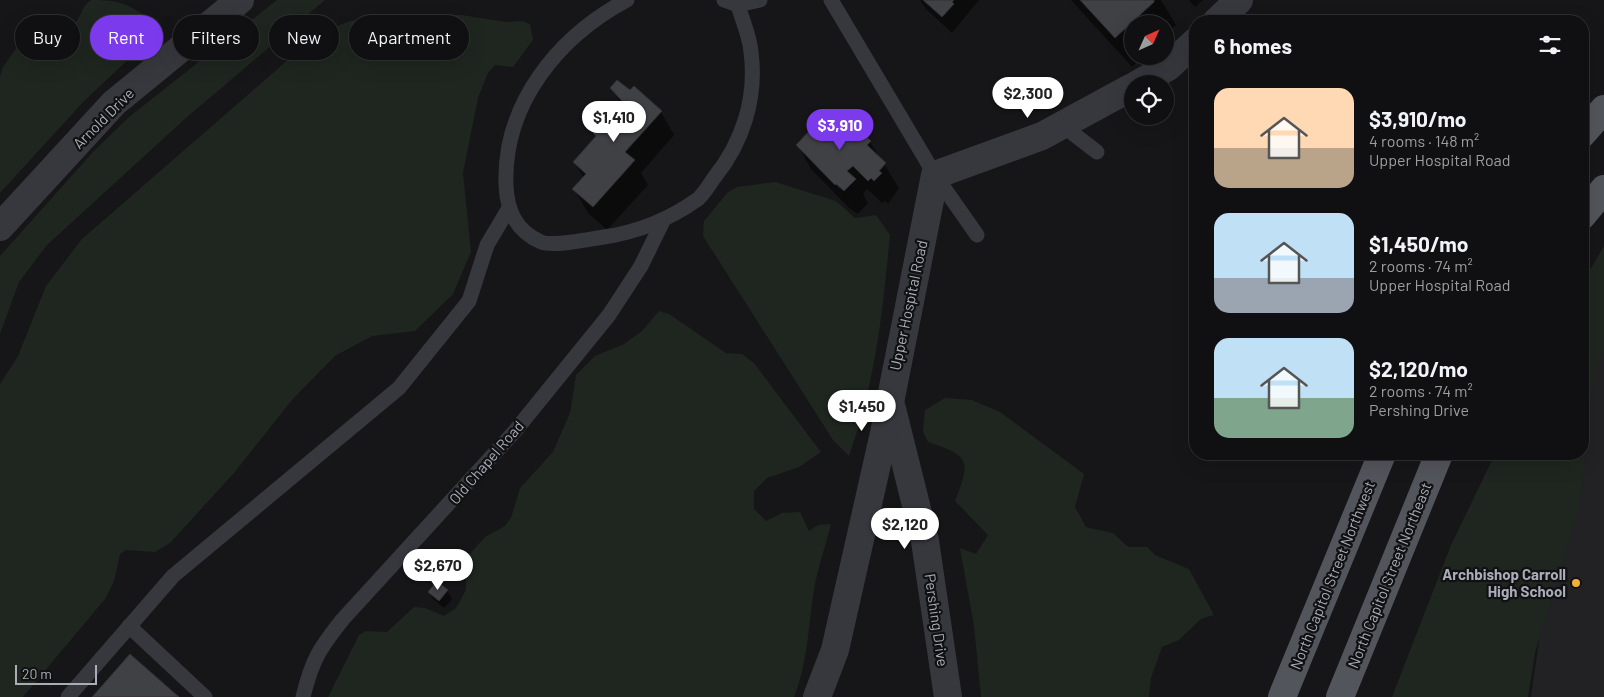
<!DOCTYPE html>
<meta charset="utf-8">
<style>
:root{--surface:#101012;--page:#19191b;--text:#f1f3f6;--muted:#9c9d9f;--line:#303032;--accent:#7c3aed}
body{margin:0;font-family:Barlow,sans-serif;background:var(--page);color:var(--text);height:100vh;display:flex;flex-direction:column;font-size:19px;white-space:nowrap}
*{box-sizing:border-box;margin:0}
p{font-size:16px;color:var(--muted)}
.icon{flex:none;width:28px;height:28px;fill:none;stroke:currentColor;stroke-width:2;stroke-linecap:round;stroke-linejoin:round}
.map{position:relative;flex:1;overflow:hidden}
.details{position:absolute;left:1189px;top:15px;width:400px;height:445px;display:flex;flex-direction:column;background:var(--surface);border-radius:20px;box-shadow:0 5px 20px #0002,0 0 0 1px var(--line)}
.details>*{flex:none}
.guide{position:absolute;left:15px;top:15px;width:475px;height:45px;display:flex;gap:10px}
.needle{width:32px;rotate:45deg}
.tools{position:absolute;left:1124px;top:15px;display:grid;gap:10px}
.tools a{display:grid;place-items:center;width:50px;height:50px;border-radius:50%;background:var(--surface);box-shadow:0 5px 20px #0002,0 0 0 1px var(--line);font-size:25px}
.scale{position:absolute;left:15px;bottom:12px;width:82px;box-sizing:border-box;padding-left:5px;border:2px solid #a8adb8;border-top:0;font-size:14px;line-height:18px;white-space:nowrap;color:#a8adb8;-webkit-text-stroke:4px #111113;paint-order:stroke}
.price{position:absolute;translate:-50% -42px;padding:0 11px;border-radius:18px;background:#fff;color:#222;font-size:16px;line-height:32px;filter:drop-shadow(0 1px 2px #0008)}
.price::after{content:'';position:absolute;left:50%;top:30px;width:15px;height:11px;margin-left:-8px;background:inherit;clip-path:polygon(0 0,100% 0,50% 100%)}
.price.active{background:var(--accent);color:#fff}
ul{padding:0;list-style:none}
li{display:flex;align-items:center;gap:15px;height:125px;padding:0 25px}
li span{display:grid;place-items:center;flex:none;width:140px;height:100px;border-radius:15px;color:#555}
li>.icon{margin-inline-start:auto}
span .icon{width:60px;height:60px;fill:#fffc;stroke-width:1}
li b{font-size:21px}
h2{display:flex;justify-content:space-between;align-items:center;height:60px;padding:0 25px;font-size:21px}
.pill{padding:0 18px;border-radius:22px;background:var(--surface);box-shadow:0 5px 20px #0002,0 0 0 1px var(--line);font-size:18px;line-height:45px}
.pill.active{background:var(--accent);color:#fff}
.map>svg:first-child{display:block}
.built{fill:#222225}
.green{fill:#1e261f}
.shadow{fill:#0007}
.building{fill:#404145;stroke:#303034}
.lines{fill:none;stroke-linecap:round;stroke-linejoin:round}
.lane{stroke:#37383d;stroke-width:15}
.street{stroke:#37383d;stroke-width:28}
.primary{stroke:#53555c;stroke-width:28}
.poi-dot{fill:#f2b134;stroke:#111113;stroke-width:2}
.labels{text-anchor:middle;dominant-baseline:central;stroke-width:4.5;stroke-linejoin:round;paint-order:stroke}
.street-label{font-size:15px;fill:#a8adb8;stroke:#111113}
.poi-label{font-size:15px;font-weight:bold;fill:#a8adb8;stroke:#111113;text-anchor:end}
</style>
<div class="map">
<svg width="1604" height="697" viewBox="0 0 1604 697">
<rect width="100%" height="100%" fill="#161618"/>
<polygon class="built" points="1604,341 1604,697 1531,697 1564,468 1582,454 1583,409"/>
<g class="green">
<path d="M91,0C119,0 128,3 150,20L153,32L150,39L84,101L0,193V76L3,67L23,39C37,36 62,36 73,26C81,18 81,7 91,0Z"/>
<polygon points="277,0 325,0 186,118 47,245 19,282 0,334 0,256 93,152 129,117"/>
<polygon points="415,14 461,15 506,22 522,21 530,24 533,40 513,67 495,65 488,73 478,98 463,173 471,252 453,294 415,331 372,336 335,356 292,400 234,473 170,543 155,552 126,550 120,554 114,581 105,599 23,697 0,697 0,384 18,356 46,286 82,239 319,33 350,21"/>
<path d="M775,182L836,201L855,218L876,215L890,235C883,310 875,385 849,456L833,440L703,236L704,221L728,192L737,187Z"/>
<polygon points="1604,246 1604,345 1589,401 1581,495 1570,540 1535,653 1528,697 1392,697 1451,545 1495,454 1582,454 1583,282"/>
<path d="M659,311L669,314L726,353L742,354L754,363L821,452L799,467L767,478L754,491V509L766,521L782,513L800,512L809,531L818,525L831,524C826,544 819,564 815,584C808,622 809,660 794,697H328L359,635L366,631L387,632L414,607L425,608L444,616L456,608L466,590V564L470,554L485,537L505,526L511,518L520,488L553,452L570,413L576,375L595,356L624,344L642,331Z"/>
<path d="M945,398L972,400L1000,412L1084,474L1075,507L1086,527L1113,533L1128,547H1147L1155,555L1189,569L1214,615L1201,619L1179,640L1162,647L1151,678L1149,697H981L974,626L960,548L976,554L988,535L955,501C971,460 970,456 928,442L923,432L925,410Z"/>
</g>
<g class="shadow">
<polygon points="920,0 979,0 952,33 926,9"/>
<polygon points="1071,0 1161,0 1176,25 1165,35 1165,24 1132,24 1132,56 1143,56 1132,67"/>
<polygon points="1189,0 1203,0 1195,7"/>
<polygon points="612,88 661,112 674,135 641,173 648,185 607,230 588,213 574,189 584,178 574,162 597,137 621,104"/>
<polygon points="858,131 870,142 899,188 888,204 885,201 882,203 867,189 863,194 868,203 858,214 849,208 811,169 798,145 855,134"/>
<polygon points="447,591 452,599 444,608 434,600 429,592"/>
</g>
<g class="building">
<polygon points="923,0 954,0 952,2 954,4 942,17"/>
<polygon points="1080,0 1154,0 1154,2 1115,38"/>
<polygon points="617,80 630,90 634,86 662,111 625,152 635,160 593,207 572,189 586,174 573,162 596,136 593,133 622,101 610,88"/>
<polygon points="829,110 855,132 858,129 871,141 867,145 886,163 879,171 882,173 874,181 871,178 868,181 853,166 847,171 856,179 844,191 836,184 835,185 796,145"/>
<polygon points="437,581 448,590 439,601 428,592"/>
<polygon points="130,654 179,697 92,697"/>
</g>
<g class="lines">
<g class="lane">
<path d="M627,0C558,37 503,104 506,185C507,211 516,231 541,242C553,247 590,239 604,237C638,232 670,219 698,199C704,194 709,185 714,178C743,142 757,98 751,52C750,36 742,20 738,5"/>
<polyline points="724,0 738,5 760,0"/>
<polyline points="831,0 935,175 977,235"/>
<polyline points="1062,125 1097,152"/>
<polyline points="129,626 205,697"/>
<polyline points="68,697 173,576 399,388 469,301 487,245 509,208"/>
<path d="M303,697C312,660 319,649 343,619L515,431L609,315L641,266L664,219"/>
</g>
<g class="street">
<polyline points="1217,21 1239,0"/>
<polyline points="1138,84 1168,67 1195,42"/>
<polyline points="0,227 114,103 240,0"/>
<polyline points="892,409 925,541 948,697"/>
<polyline points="817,697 835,650 884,433 935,175 1042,136 1132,87"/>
</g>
<g class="primary">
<polyline points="1582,134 1604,109"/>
<polyline points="1582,216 1604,189"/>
<polyline points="1282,697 1382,454"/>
<polyline points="1340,697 1439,454"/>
</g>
</g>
<circle class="poi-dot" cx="1576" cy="583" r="5"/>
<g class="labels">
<g class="street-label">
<text transform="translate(103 118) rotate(-45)">Arnold Drive</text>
<text transform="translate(908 305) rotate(-78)">Upper Hospital Road</text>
<text transform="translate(486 462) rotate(-49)">Old Chapel Road</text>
<text transform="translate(1332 575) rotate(-68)">North Capitol Street Northwest</text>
<text transform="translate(1389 575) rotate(-68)">North Capitol Street Northeast</text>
<text transform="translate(937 620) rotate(82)">Pershing Drive</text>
</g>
<g class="poi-label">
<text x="1566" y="574">Archbishop Carroll<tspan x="1566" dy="17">High School</tspan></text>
</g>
</g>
</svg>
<div class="tools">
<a><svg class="needle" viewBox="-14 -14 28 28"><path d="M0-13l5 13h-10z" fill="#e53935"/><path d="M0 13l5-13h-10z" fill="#9c9d9f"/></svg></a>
<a><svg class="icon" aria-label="locate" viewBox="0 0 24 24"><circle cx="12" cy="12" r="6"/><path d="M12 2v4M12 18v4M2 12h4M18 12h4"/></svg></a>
</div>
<div class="scale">20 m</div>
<b class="price" style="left:1028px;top:119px">$2,300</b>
<b class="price" style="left:614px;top:143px">$1,410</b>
<b class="price active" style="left:840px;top:151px">$3,910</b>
<b class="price" style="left:862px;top:432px">$1,450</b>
<b class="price" style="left:905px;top:550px">$2,120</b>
<b class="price" style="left:438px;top:591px">$2,670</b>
<div class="guide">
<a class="pill">Buy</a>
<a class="pill active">Rent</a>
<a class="pill">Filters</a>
<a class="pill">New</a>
<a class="pill">Apartment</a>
</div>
<section class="details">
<h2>6 homes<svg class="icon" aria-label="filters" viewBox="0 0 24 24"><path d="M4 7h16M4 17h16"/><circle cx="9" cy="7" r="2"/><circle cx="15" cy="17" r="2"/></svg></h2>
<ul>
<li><span style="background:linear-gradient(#ffd9b3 60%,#b9a48a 0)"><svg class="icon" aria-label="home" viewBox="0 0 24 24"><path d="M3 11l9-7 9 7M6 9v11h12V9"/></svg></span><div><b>$3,910/mo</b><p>4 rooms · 148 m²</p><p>Upper Hospital Road</p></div></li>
<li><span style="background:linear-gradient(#bfe0f5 65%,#9aa5b1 0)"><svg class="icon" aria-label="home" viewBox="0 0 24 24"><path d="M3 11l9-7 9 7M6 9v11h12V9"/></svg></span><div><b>$1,450/mo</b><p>2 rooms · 74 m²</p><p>Upper Hospital Road</p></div></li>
<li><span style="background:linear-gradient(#bfe0f5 60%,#7fa58c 0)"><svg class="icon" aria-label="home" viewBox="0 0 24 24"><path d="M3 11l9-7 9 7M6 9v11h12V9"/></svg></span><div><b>$2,120/mo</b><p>2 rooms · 74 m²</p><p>Pershing Drive</p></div></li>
</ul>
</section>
</div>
